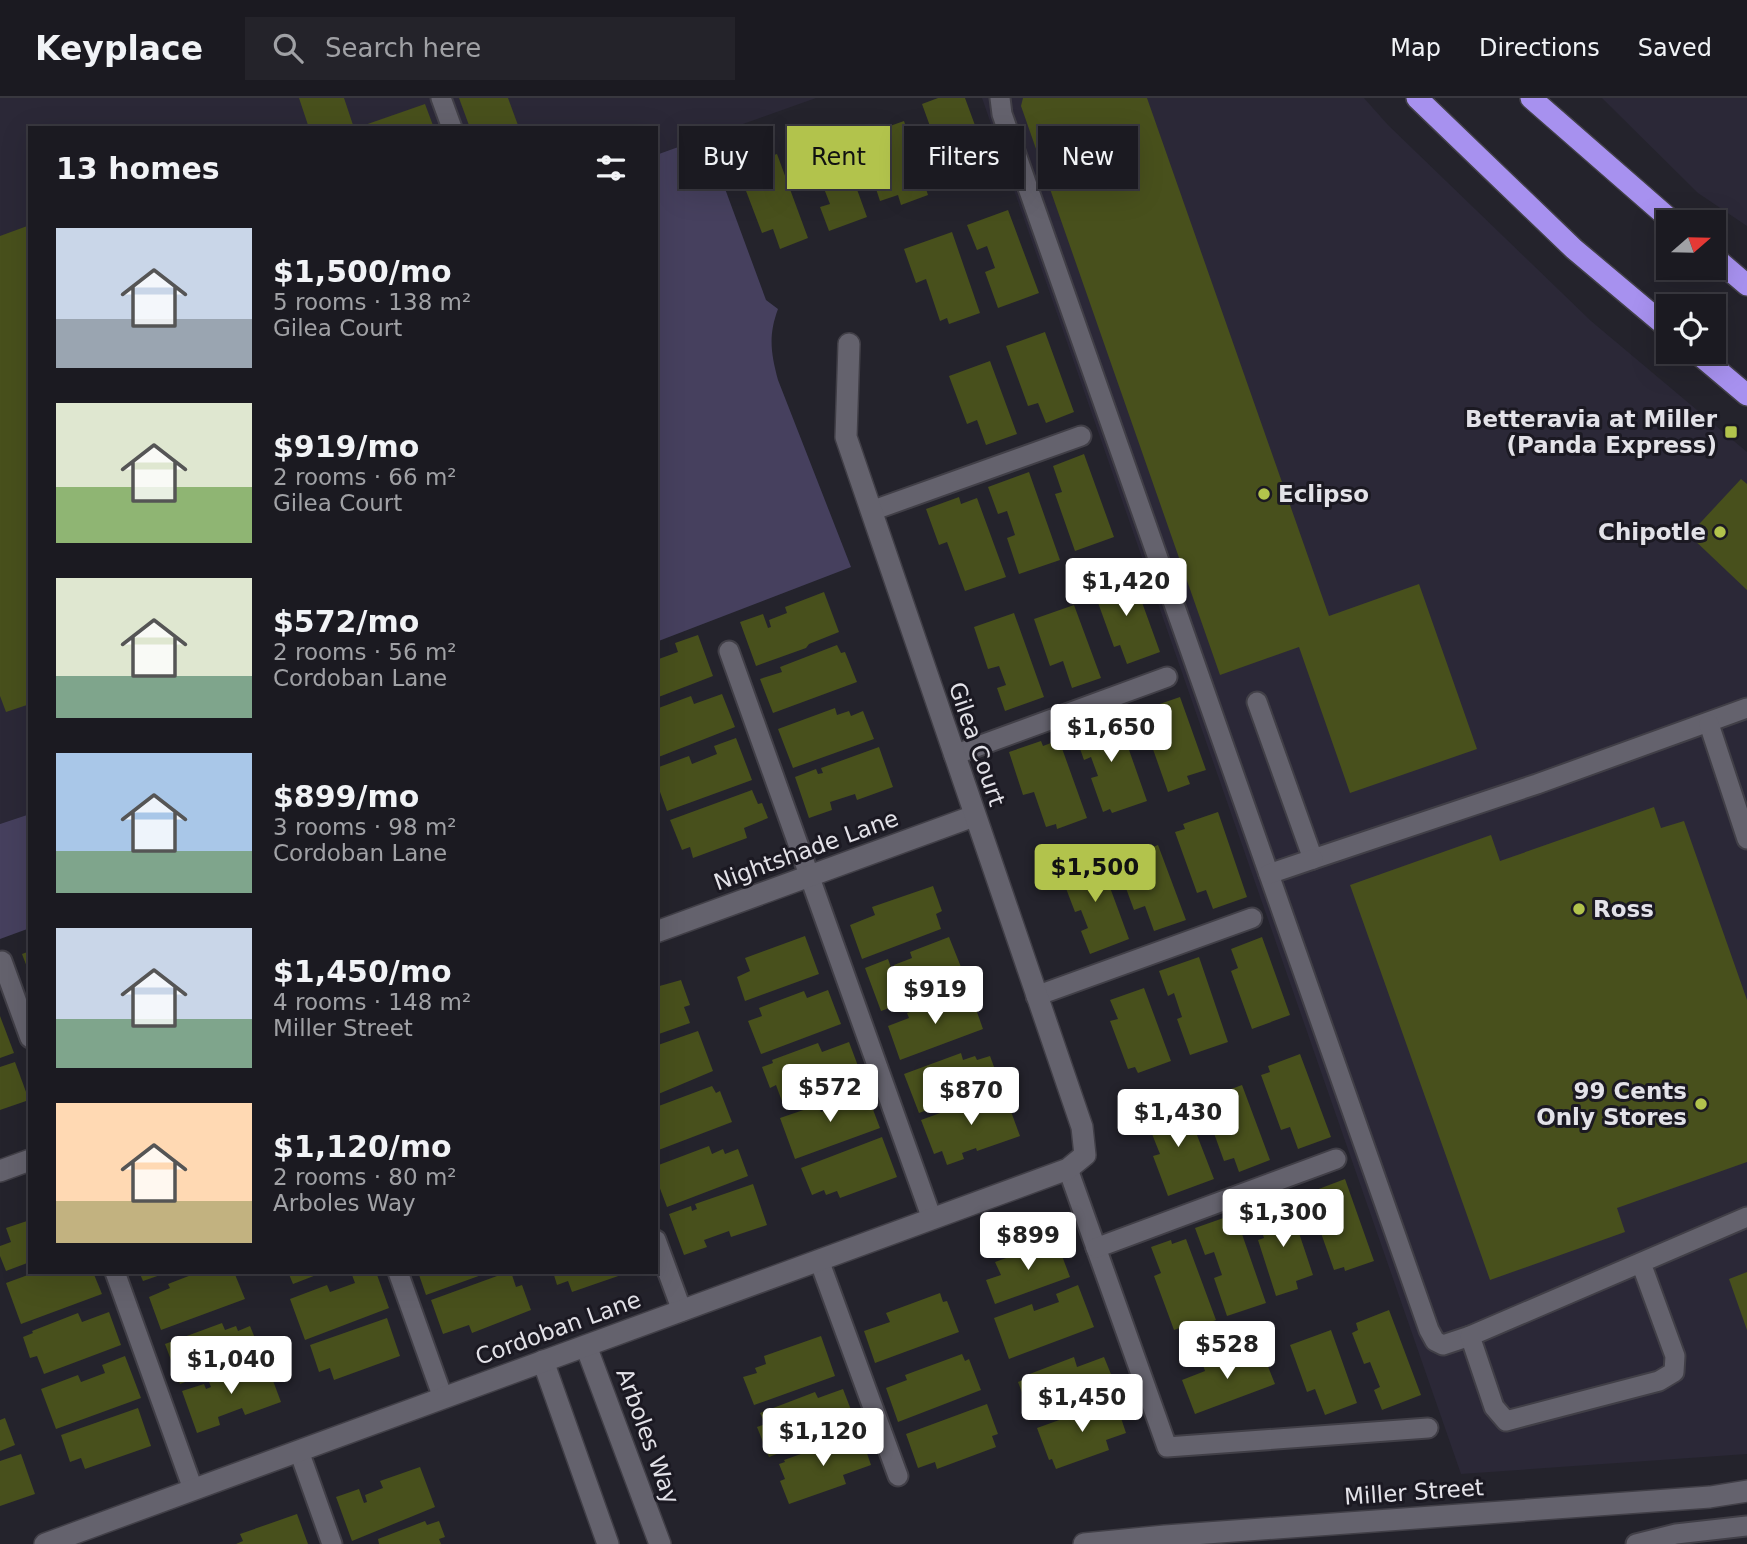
<!DOCTYPE html>
<meta charset="utf-8">
<style>
:root{--surface:#1b1a21;--page:#24232a;--text:#f1f3f6;--muted:#a0a1a5;--line:#39383f;--accent:#b2c34c}
body{margin:0;font-family:"DejaVu Sans",sans-serif;background:var(--page);color:var(--text);height:100vh;display:flex;flex-direction:column;font-size:26px;white-space:nowrap}
*{box-sizing:border-box;margin:0}
p{font-size:23px;color:var(--muted)}
.icon{flex:none;width:38px;height:38px;fill:none;stroke:currentColor;stroke-width:2;stroke-linecap:round;stroke-linejoin:round}
.map{position:relative;flex:1;overflow:hidden}
.sheet{position:absolute;left:28px;top:28px;width:630px;height:1148px;display:flex;flex-direction:column;background:var(--surface);border-radius:0px;box-shadow:0 7px 28px #0002,0 0 0 2px var(--line)}
.sheet>*{flex:none}
.guide{position:absolute;left:679px;top:28px;width:665px;height:63px;display:flex;gap:14px}
.needle{width:46px;rotate:70deg}
.tools{position:absolute;left:1656px;top:112px;display:grid;gap:14px}
.tools a{display:grid;place-items:center;width:70px;height:70px;border-radius:0px;background:var(--surface);box-shadow:0 7px 28px #0002,0 0 0 2px var(--line);font-size:35px}
.price{position:absolute;translate:-50% -60px;padding:0 16px;border-radius:7px;background:#fff;color:#222;font-size:23px;line-height:46px;filter:drop-shadow(0 2px 4px #0008)}
.price::after{content:'';position:absolute;left:50%;top:42px;width:21px;height:16px;margin-left:-10px;background:inherit;clip-path:polygon(0 0,100% 0,50% 100%)}
.price.selected{background:var(--accent);color:#111}
ul{padding:0;list-style:none}
li{display:flex;align-items:center;gap:21px;height:175px;padding:0 28px}
li span{display:grid;place-items:center;flex:none;width:196px;height:140px;border-radius:0px;color:#555}
li>.icon{margin-inline-start:auto}
span .icon{width:84px;height:84px;fill:#fffc;stroke-width:1}
li b{font-size:30px}
h2{display:flex;justify-content:space-between;align-items:center;height:84px;padding:0 28px;font-size:30px}
.tag{padding:0 24px;border-radius:0px;background:var(--surface);box-shadow:0 7px 28px #0002,0 0 0 2px var(--line);font-size:24px;line-height:63px}
.tag.selected{background:var(--accent);color:#111}
header{display:flex;align-items:center;gap:42px;box-sizing:border-box;height:98px;padding:0 35px;background:var(--surface);border-bottom:2px solid var(--line)}
header strong{font-size:33px}
nav{display:flex;gap:38px;margin-inline-start:auto;font-size:24px}
.search{width:490px;height:63px;background:var(--page);display:flex;align-items:center;gap:18px;box-sizing:border-box;padding:0 24px;border-radius:0px;color:var(--muted);font-size:26px}
.map>svg:first-child{display:block}
.built{fill:#2b2837}
.green{fill:#46405e}
.building{fill:#48501c}
.lines{fill:none;stroke-linecap:round;stroke-linejoin:round}
.lane-casing{stroke:#413f47;stroke-width:23}
.street-casing{stroke:#413f47;stroke-width:24}
.secondary-casing{stroke:#413f47;stroke-width:24}
.highway-casing{stroke:#413f47;stroke-width:24}
.lane{stroke:#64626d;stroke-width:19}
.street{stroke:#64626d;stroke-width:21}
.secondary{stroke:#64626d;stroke-width:21}
.highway{stroke:#a791ef;stroke-width:21}
.poi-dot{fill:#b2c34c;stroke:#1b1922;stroke-width:2.5}
.labels{text-anchor:middle;dominant-baseline:central;stroke-width:6;stroke-linejoin:round;paint-order:stroke}
.poi-label{font-size:23px;font-weight:bold;fill:#e3e2e8;stroke:#1b1922;text-anchor:end}
.street-label{font-size:23px;fill:#e3e2e8;stroke:#1b1922}
</style>
<header>
<strong>Keyplace</strong>
<div class="search"><svg class="icon" aria-label="search" viewBox="0 0 24 24"><circle cx="10" cy="10" r="6"/><path d="M15 15l6 6"/></svg>Search here</div>
<nav><a>Map</a><a>Directions</a><a>Saved</a></nav>
</header>
<div class="map">
<svg width="1747" height="1446" viewBox="0 0 1747 1446">
<rect width="100%" height="100%" fill="#24232c"/>
<g class="built">
<polygon points="0,0 816,0 656,57 656,30 30,30 30,716 0,726"/>
<polygon points="982,0 1364,0 1388,27 1591,223 1747,354 1747,1356 1461,1376"/>
<polygon points="1602,0 1747,0 1747,128 1698,95"/>
</g>
<g class="green">
<path d="M706,39L766,202L778,211C768,238 771,255 778,282L851,469L656,544V57Z"/>
<polygon points="30,716 30,830 0,841 0,726"/>
</g>
<g class="building">
<polygon points="299,0 344,0 354,30 309,30"/>
<polygon points="459,0 508,0 519,30 470,30"/>
<polygon points="938,0 965,0 991,71 961,82 958,74 948,78 922,6"/>
<polygon points="1023,0 1147,0 1329,518 1419,486 1477,651 1350,695 1299,549 1220,577 1021,8"/>
<polygon points="425,6 434,30 359,30 359,29"/>
<polygon points="904,23 928,97 901,107 898,97 880,103 861,45 879,39 876,33"/>
<polygon points="837,36 867,119 829,133 820,109 830,106 823,88 814,91 799,50"/>
<polygon points="777,56 808,140 780,151 773,131 762,135 740,77 751,73 749,66"/>
<polygon points="1008,112 1039,195 998,210 985,174 995,170 987,148 977,152 967,127"/>
<polygon points="30,127 30,606 6,614 0,598 0,138"/>
<polygon points="952,134 980,215 949,226 947,220 940,223 926,181 916,185 904,151"/>
<polygon points="1045,234 1074,314 1046,325 1038,305 1028,308 1006,248"/>
<polygon points="990,263 1017,336 986,347 977,322 967,326 949,278"/>
<polygon points="1084,356 1114,439 1075,453 1055,396 1062,394 1053,368"/>
<polygon points="1029,374 1060,462 1019,476 1007,440 1015,437 1007,413 998,416 988,389"/>
<polygon points="1741,381 1747,386 1747,492 1689,437"/>
<polygon points="959,399 961,406 977,400 1006,479 965,493 947,444 939,447 926,411"/>
<polygon points="1131,474 1160,554 1127,566 1120,547 1114,549 1092,488"/>
<polygon points="824,494 839,534 809,546 806,550 756,568 740,524 763,516 768,530 771,529 769,522 787,515 785,509"/>
<polygon points="1074,507 1101,580 1072,590 1063,563 1050,568 1034,521"/>
<polygon points="1014,515 1044,599 1005,613 997,590 1006,587 999,568 988,571 974,529"/>
<polygon points="698,537 713,578 656,600 656,562 678,554 675,545"/>
<polygon points="837,547 841,555 845,554 857,584 773,615 760,581 782,574 780,569"/>
<polygon points="722,596 735,629 656,660 656,611 691,598 694,606"/>
<polygon points="1180,599 1206,672 1187,678 1190,686 1168,694 1148,637 1156,634 1148,610"/>
<polygon points="835,610 837,617 849,613 851,618 863,613 874,641 793,670 778,631"/>
<polygon points="1116,615 1147,703 1112,715 1110,711 1103,714 1091,680 1098,678 1091,659 1084,662 1073,631"/>
<polygon points="736,640 752,682 667,713 656,683 656,670 689,658 692,666 717,656 714,648"/>
<polygon points="1059,642 1087,720 1057,731 1056,726 1046,729 1034,694 1023,697 1009,654 1041,643 1043,648"/>
<polygon points="879,649 893,689 857,702 855,696 830,704 832,712 809,720 795,679 816,671 818,676 823,675 821,670"/>
<polygon points="752,692 758,706 762,705 768,720 744,730 747,740 693,760 690,749 682,752 670,722"/>
<polygon points="1654,709 1661,730 1684,723 1747,902 1747,1064 1617,1110 1625,1134 1490,1182 1350,787 1491,737 1500,763"/>
<polygon points="1218,714 1247,799 1213,811 1206,792 1197,795 1175,734 1185,731 1183,726"/>
<polygon points="1158,747 1186,822 1154,833 1145,808 1134,812 1116,763"/>
<polygon points="1098,757 1129,841 1090,856 1081,833 1088,830 1081,812 1075,814 1059,772"/>
<polygon points="933,788 942,813 936,816 941,831 862,861 850,827 875,817 872,809"/>
<polygon points="805,838 819,876 745,903 737,879 750,873 745,860"/>
<polygon points="949,839 965,879 934,891 932,895 881,913 865,870 888,861 893,875 897,874 894,867 912,860 910,854"/>
<polygon points="1262,839 1290,917 1252,931 1231,873 1238,870 1231,851"/>
<polygon points="30,853 30,877 22,856"/>
<polygon points="1199,859 1228,944 1190,957 1177,921 1182,919 1174,895 1168,898 1159,873"/>
<polygon points="681,882 690,907 684,909 690,925 656,937 656,889"/>
<polygon points="1144,890 1171,963 1138,975 1135,969 1128,971 1110,923 1118,921 1110,902"/>
<polygon points="828,892 841,926 761,956 748,923 762,918 759,910 804,893 807,900"/>
<polygon points="964,894 967,901 972,900 983,931 900,962 888,928 909,920 907,915"/>
<polygon points="0,918 14,955 0,960"/>
<polygon points="698,933 713,973 656,997 656,955 660,954 658,947"/>
<polygon points="849,944 861,976 783,1006 776,987 770,990 762,969 773,965 772,962 818,945 822,954"/>
<polygon points="961,955 963,962 975,958 977,962 990,958 1000,985 919,1015 904,976"/>
<polygon points="1300,956 1331,1039 1298,1051 1290,1029 1281,1032 1261,977 1270,974 1268,968"/>
<polygon points="15,964 29,1002 0,1012 0,969"/>
<polygon points="1242,987 1270,1062 1239,1074 1234,1060 1224,1063 1202,1002"/>
<polygon points="712,988 716,995 720,993 732,1024 656,1053 656,1009"/>
<polygon points="864,988 880,1030 795,1061 780,1020 818,1007 821,1014 845,1005 842,997"/>
<polygon points="1003,992 1020,1038 977,1053 976,1050 962,1055 964,1061 947,1067 942,1053 934,1056 921,1022"/>
<polygon points="1183,1001 1214,1081 1168,1098 1153,1058 1160,1056 1144,1016"/>
<polygon points="882,1039 897,1079 840,1100 837,1093 826,1097 824,1092 812,1097 801,1070"/>
<polygon points="709,1048 712,1056 723,1051 725,1056 738,1051 748,1078 667,1109 656,1080 656,1068"/>
<polygon points="1345,1081 1374,1163 1345,1173 1344,1169 1334,1172 1315,1118 1324,1115 1316,1092"/>
<polygon points="753,1086 767,1127 731,1139 729,1133 704,1142 707,1149 684,1157 669,1116 691,1108 692,1113 697,1111 695,1106"/>
<polygon points="1289,1105 1313,1177 1296,1183 1298,1191 1276,1198 1258,1142 1264,1140 1256,1116"/>
<polygon points="1235,1116 1266,1205 1227,1218 1214,1180 1222,1177 1214,1154 1205,1157 1195,1130"/>
<polygon points="30,1122 30,1164 6,1173 0,1158 0,1148 11,1144 6,1130"/>
<polygon points="1186,1141 1216,1222 1187,1233 1185,1228 1174,1232 1154,1178 1161,1175 1151,1149 1171,1142 1172,1146"/>
<polygon points="1056,1142 1070,1179 995,1206 986,1182 1001,1177 995,1164"/>
<polygon points="36,1174 93,1174 102,1196 21,1226 6,1185"/>
<polygon points="139,1174 166,1174 166,1175 143,1183"/>
<polygon points="199,1174 234,1174 245,1201 161,1232 149,1199 170,1190 168,1186"/>
<polygon points="288,1174 324,1174 293,1186"/>
<polygon points="359,1174 376,1174 389,1210 305,1242 290,1201 327,1187 330,1194 355,1185 352,1177"/>
<polygon points="418,1174 487,1174 487,1175 426,1197"/>
<polygon points="508,1174 511,1174 516,1189 522,1187 531,1212 472,1235 469,1227 443,1236 431,1202"/>
<polygon points="553,1174 627,1174 627,1175 572,1194 568,1183 557,1187"/>
<polygon points="1747,1174 1747,1232 1729,1181"/>
<polygon points="1078,1187 1094,1229 1009,1261 994,1220 1032,1206 1034,1213 1059,1204 1056,1196"/>
<polygon points="940,1195 943,1204 947,1203 959,1234 875,1265 864,1233 890,1224 886,1215"/>
<polygon points="1389,1212 1421,1297 1382,1312 1374,1292 1380,1289 1370,1264 1364,1266 1352,1235 1358,1232 1356,1225"/>
<polygon points="109,1214 121,1247 44,1276 37,1258 30,1260 23,1239 33,1235 32,1233 78,1215 82,1224"/>
<polygon points="387,1220 400,1258 334,1282 330,1270 319,1274 310,1247"/>
<polygon points="222,1225 225,1232 236,1228 238,1233 250,1228 261,1255 180,1286 165,1246"/>
<polygon points="1331,1232 1357,1305 1325,1317 1315,1291 1307,1294 1290,1247"/>
<polygon points="821,1238 835,1278 754,1307 743,1279 757,1275 755,1270 766,1266 764,1258"/>
<polygon points="1243,1252 1246,1262 1263,1256 1275,1286 1195,1316 1182,1282 1205,1273 1203,1267"/>
<polygon points="962,1256 965,1263 969,1261 981,1292 898,1324 886,1290 907,1282 905,1277"/>
<polygon points="125,1258 141,1300 56,1331 41,1291 78,1277 81,1284 105,1275 102,1267"/>
<polygon points="1074,1259 1077,1269 1104,1259 1117,1291 1039,1321 1032,1302 1026,1305 1018,1284 1028,1280 1027,1277"/>
<polygon points="266,1264 281,1304 245,1317 242,1310 218,1319 220,1327 197,1335 182,1293 204,1286 206,1291 211,1289 209,1284"/>
<polygon points="843,1291 856,1325 769,1359 757,1329 765,1326 760,1315 815,1294 818,1300"/>
<polygon points="1115,1302 1126,1335 1106,1342 1109,1352 1056,1371 1052,1361 1049,1362 1037,1330"/>
<polygon points="987,1306 998,1336 992,1338 996,1349 937,1371 935,1364 918,1370 906,1336"/>
<polygon points="138,1310 151,1348 85,1371 81,1360 70,1364 61,1337"/>
<polygon points="5,1320 15,1347 0,1353 0,1322"/>
<polygon points="860,1335 871,1367 843,1377 846,1386 789,1406 780,1383 785,1381 779,1366 785,1364 784,1362"/>
<polygon points="21,1356 35,1396 0,1408 0,1363"/>
<polygon points="420,1369 435,1409 352,1443 336,1399 359,1391 364,1405 367,1404 365,1397 383,1390 380,1383"/>
<polygon points="297,1416 308,1446 236,1446 243,1443 240,1436"/>
<polygon points="425,1423 427,1427 439,1423 445,1439 439,1441 441,1446 379,1446 378,1441"/>
</g>
<g class="lines">
<g class="lane-casing">
<g id="lane">
<polyline points="441,0 452,30"/>
<polyline points="1000,0 1002,16 1429,1232 1435,1243 1443,1247 1470,1238"/>
<polyline points="871,413 1081,338"/>
<polyline points="729,553 932,1121"/>
<polyline points="1257,604 1313,761 1537,686 1747,610"/>
<polyline points="1709,626 1747,741"/>
<polyline points="954,657 1167,579"/>
<polyline points="1269,776 1313,761"/>
<polyline points="2,863 30,940"/>
<polyline points="1036,898 1252,820"/>
<polyline points="1068,1071 1167,1349 1428,1330"/>
<polyline points="656,1142 682,1213"/>
<polyline points="1096,1150 1336,1061"/>
<polyline points="819,1162 898,1378"/>
<polyline points="1641,1165 1675,1258 1674,1274 1659,1283 1506,1323 1494,1309 1470,1238 1747,1119"/>
<polyline points="115,1174 193,1391"/>
<polyline points="398,1174 443,1300"/>
<polyline points="299,1353 332,1446"/>
<polyline points="1636,1446 1676,1436 1747,1428"/>
</g>
</g>
<g class="street-casing">
<g id="street">
<polyline points="656,834 974,718"/>
<polyline points="0,1073 30,1062"/>
<polyline points="586,1248 660,1446"/>
<polyline points="543,1263 608,1446"/>
<polyline points="45,1446 1068,1071 1085,1057 1082,1029 846,339 849,246"/>
</g>
</g>
<g class="secondary-casing">
<polyline id="secondary" points="1084,1446 1165,1438 1710,1399 1747,1393"/>
</g>
<g class="highway-casing">
<g id="highway">
<polyline points="1417,0 1574,151 1668,230"/>
<polyline points="1531,0 1673,124"/>
<polyline points="1713,158 1747,187"/>
<polyline points="1696,254 1747,297"/>
</g>
</g>
<use href="#lane" class="lane"/>
<use href="#street" class="street"/>
<use href="#secondary" class="secondary"/>
<use href="#highway" class="highway"/>
</g>
<g class="poi-dot">
<rect x="1724" y="327" width="14" height="14" rx="3.5"/>
<circle cx="1264" cy="396" r="7"/>
<circle cx="1720" cy="434" r="7"/>
<circle cx="1579" cy="811" r="7"/>
<circle cx="1701" cy="1006" r="7"/>
</g>
<g class="labels">
<g class="poi-label">
<text x="1717" y="321">Betteravia at Miller<tspan x="1717" dy="26">(Panda Express)</tspan></text>
<text x="1278" y="396" text-anchor="start">Eclipso</text>
<text x="1706" y="434">Chipotle</text>
<text x="1593" y="811" text-anchor="start">Ross</text>
<text x="1687" y="993">99 Cents<tspan x="1687" dy="26">Only Stores</tspan></text>
</g>
<g class="street-label">
<text transform="translate(977 646) rotate(71)">Gilea Court</text>
<text transform="translate(806 752) rotate(-20)">Nightshade Lane</text>
<text transform="translate(558 1230) rotate(-20)">Cordoban Lane</text>
<text transform="translate(648 1338) rotate(70)">Arboles Way</text>
<text transform="translate(1414 1394) rotate(-4)">Miller Street</text>
</g>
</g>
</svg>
<div class="tools">
<a><svg class="needle" viewBox="-14 -14 28 28"><path d="M0-13l5 13h-10z" fill="#e53935"/><path d="M0 13l5-13h-10z" fill="#a0a1a5"/></svg></a>
<a><svg class="icon" aria-label="locate" viewBox="0 0 24 24"><circle cx="12" cy="12" r="6"/><path d="M12 2v4M12 18v4M2 12h4M18 12h4"/></svg></a>
</div>
<b class="price" style="left:1126px;top:520px">$1,420</b>
<b class="price" style="left:1111px;top:666px">$1,650</b>
<b class="price selected" style="left:1095px;top:806px">$1,500</b>
<b class="price" style="left:935px;top:928px">$919</b>
<b class="price" style="left:830px;top:1026px">$572</b>
<b class="price" style="left:971px;top:1029px">$870</b>
<b class="price" style="left:1178px;top:1051px">$1,430</b>
<b class="price" style="left:1283px;top:1151px">$1,300</b>
<b class="price" style="left:1028px;top:1174px">$899</b>
<b class="price" style="left:1227px;top:1283px">$528</b>
<b class="price" style="left:231px;top:1298px">$1,040</b>
<b class="price" style="left:1082px;top:1336px">$1,450</b>
<b class="price" style="left:823px;top:1370px">$1,120</b>
<div class="guide">
<a class="tag">Buy</a>
<a class="tag selected">Rent</a>
<a class="tag">Filters</a>
<a class="tag">New</a>
</div>
<section class="sheet">
<h2>13 homes<svg class="icon" aria-label="filters" viewBox="0 0 24 24"><path d="M4 7h16M4 17h16"/><circle cx="9" cy="7" r="2"/><circle cx="15" cy="17" r="2"/></svg></h2>
<ul>
<li><span style="background:linear-gradient(#c9d6e8 65%,#9aa5b1 0)"><svg class="icon" aria-label="home" viewBox="0 0 24 24"><path d="M3 11l9-7 9 7M6 9v11h12V9"/></svg></span><div><b>$1,500/mo</b><p>5 rooms · 138 m²</p><p>Gilea Court</p></div></li>
<li><span style="background:linear-gradient(#dfe7d0 60%,#8fb573 0)"><svg class="icon" aria-label="home" viewBox="0 0 24 24"><path d="M3 11l9-7 9 7M6 9v11h12V9"/></svg></span><div><b>$919/mo</b><p>2 rooms · 66 m²</p><p>Gilea Court</p></div></li>
<li><span style="background:linear-gradient(#dfe7d0 70%,#7fa58c 0)"><svg class="icon" aria-label="home" viewBox="0 0 24 24"><path d="M3 11l9-7 9 7M6 9v11h12V9"/></svg></span><div><b>$572/mo</b><p>2 rooms · 56 m²</p><p>Cordoban Lane</p></div></li>
<li><span style="background:linear-gradient(#a9c7e8 70%,#7fa58c 0)"><svg class="icon" aria-label="home" viewBox="0 0 24 24"><path d="M3 11l9-7 9 7M6 9v11h12V9"/></svg></span><div><b>$899/mo</b><p>3 rooms · 98 m²</p><p>Cordoban Lane</p></div></li>
<li><span style="background:linear-gradient(#c9d6e8 65%,#7fa58c 0)"><svg class="icon" aria-label="home" viewBox="0 0 24 24"><path d="M3 11l9-7 9 7M6 9v11h12V9"/></svg></span><div><b>$1,450/mo</b><p>4 rooms · 148 m²</p><p>Miller Street</p></div></li>
<li><span style="background:linear-gradient(#ffd9b3 70%,#c2b280 0)"><svg class="icon" aria-label="home" viewBox="0 0 24 24"><path d="M3 11l9-7 9 7M6 9v11h12V9"/></svg></span><div><b>$1,120/mo</b><p>2 rooms · 80 m²</p><p>Arboles Way</p></div></li>
</ul>
</section>
</div>
